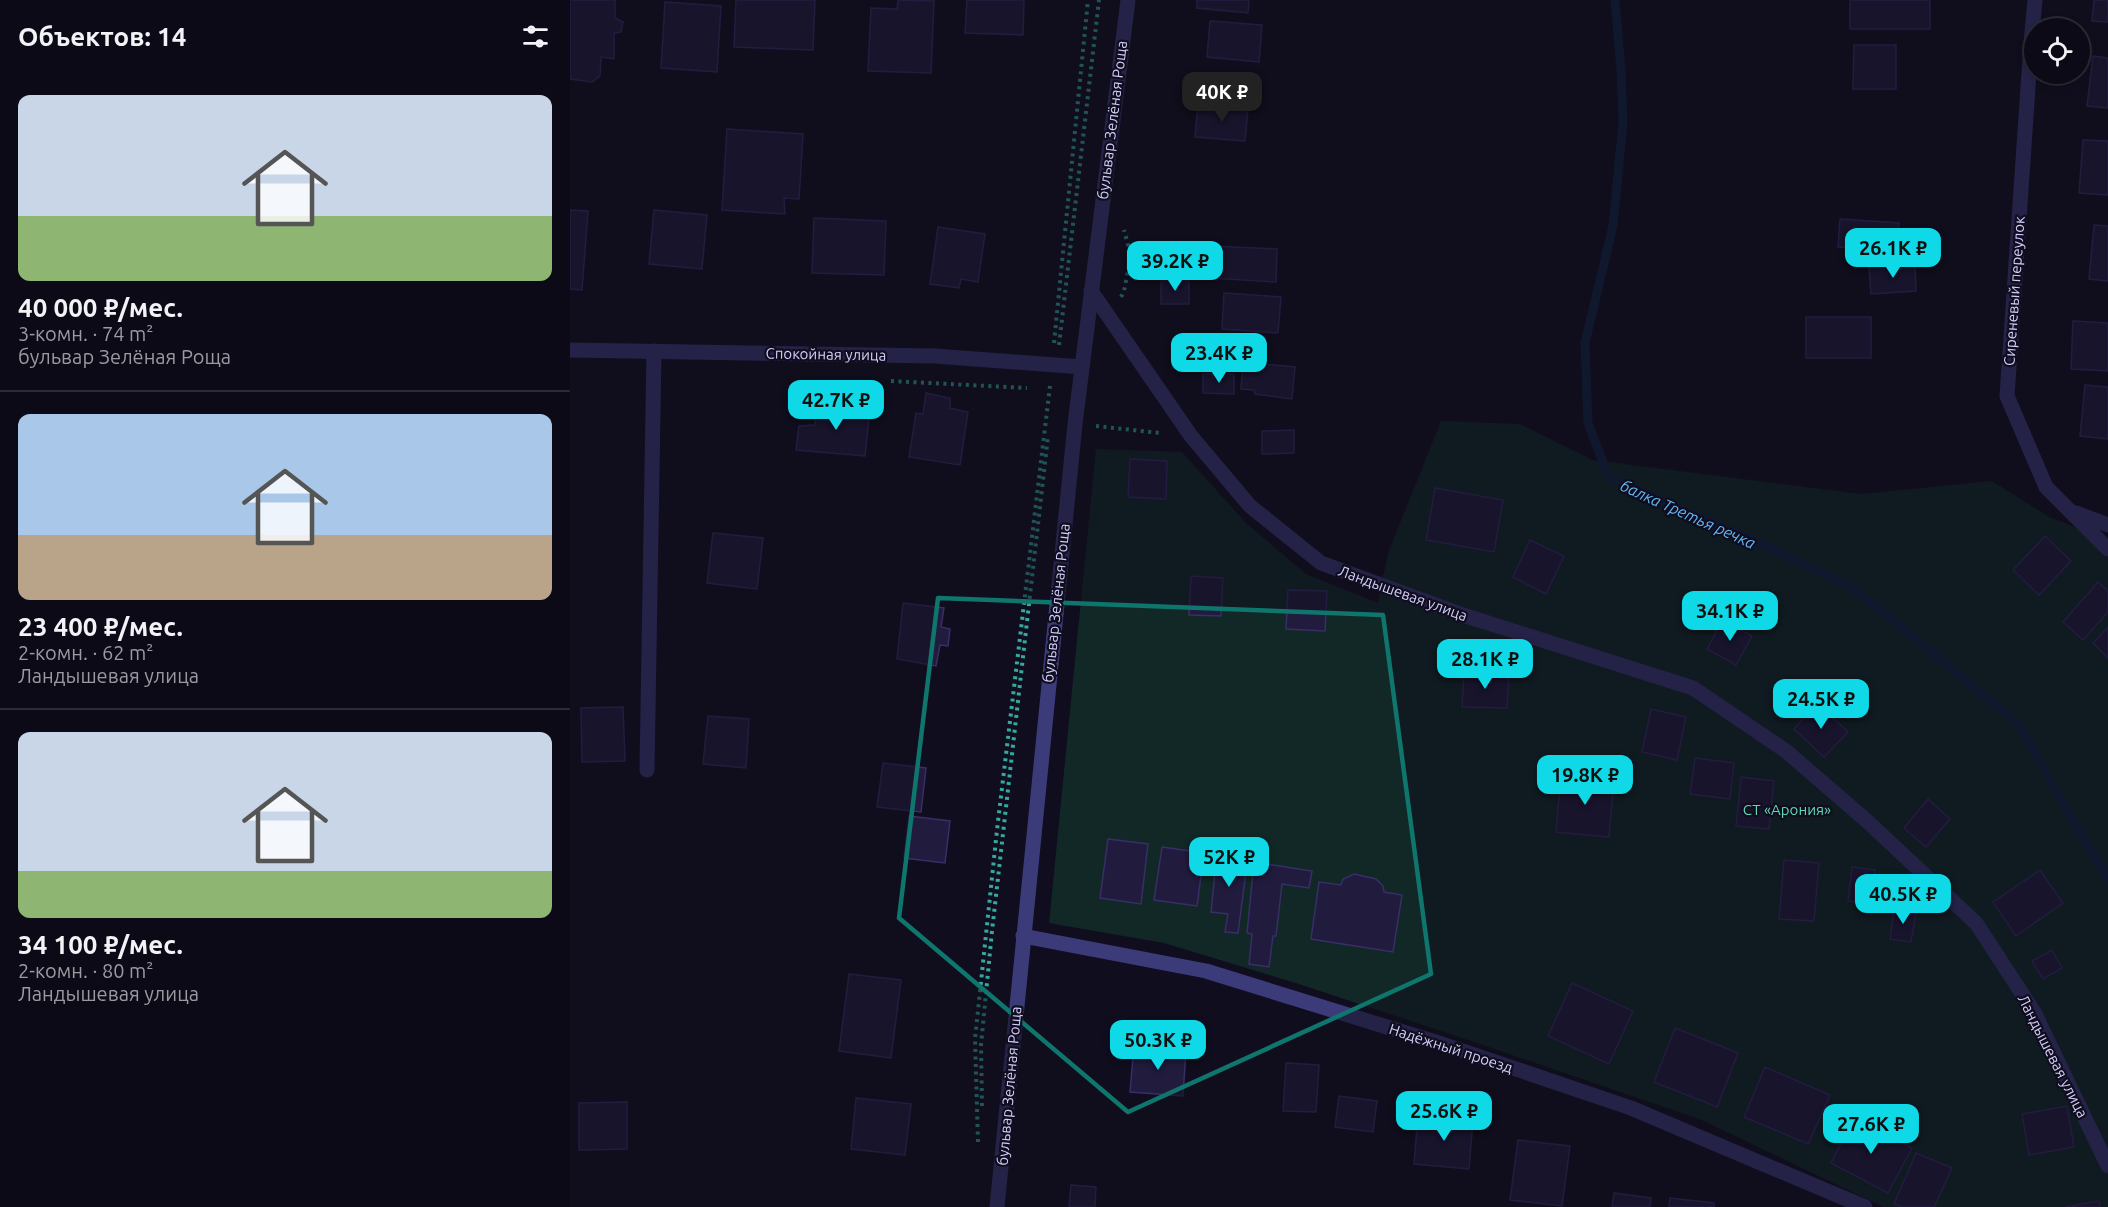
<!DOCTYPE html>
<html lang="ru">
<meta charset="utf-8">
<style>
:root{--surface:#0c0a16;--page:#1a1823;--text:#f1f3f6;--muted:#9a9aa1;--line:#2c2b35;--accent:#0fd9e7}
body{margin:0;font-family:Ubuntu,sans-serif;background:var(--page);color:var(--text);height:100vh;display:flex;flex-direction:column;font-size:22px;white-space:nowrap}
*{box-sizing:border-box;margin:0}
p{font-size:20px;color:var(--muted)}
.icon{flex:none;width:33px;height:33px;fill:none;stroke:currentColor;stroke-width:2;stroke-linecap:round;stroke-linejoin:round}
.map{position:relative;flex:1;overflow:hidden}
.drawer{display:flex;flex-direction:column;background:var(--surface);width:570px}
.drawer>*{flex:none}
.buttons{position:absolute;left:1454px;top:18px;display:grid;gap:12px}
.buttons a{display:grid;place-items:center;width:66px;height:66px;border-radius:50%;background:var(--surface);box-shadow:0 3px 9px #0003,0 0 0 2px var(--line);font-size:30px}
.price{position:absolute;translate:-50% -51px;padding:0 14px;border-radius:12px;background:var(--accent);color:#111;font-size:20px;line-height:39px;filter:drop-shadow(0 2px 3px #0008)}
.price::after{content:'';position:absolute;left:50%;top:36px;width:18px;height:14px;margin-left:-9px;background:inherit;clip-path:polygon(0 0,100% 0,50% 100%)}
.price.active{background:#222;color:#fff}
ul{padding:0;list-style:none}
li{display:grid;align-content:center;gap:12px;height:318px;padding:0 18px}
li+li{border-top:2px solid var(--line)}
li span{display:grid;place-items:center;height:186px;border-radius:12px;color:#555}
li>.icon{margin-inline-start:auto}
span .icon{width:108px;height:108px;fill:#fffc;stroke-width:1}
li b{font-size:26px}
h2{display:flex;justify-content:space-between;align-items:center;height:72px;padding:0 18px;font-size:26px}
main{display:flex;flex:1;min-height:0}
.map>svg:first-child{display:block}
.green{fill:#112826}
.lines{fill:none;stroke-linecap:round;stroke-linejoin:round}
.stream{stroke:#0f2441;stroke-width:9}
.building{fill:#211b3e;stroke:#382e68;stroke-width:1.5}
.path{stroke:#35a99e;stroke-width:4;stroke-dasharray:3 4.5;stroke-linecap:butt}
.minor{stroke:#3c3b7a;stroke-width:15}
.marked{fill:none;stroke:#0f766e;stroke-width:4.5;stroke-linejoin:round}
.labels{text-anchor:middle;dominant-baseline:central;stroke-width:4.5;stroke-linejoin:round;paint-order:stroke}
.street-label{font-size:15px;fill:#d2cefc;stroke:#100e1e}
.park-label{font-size:15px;fill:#5fd7b5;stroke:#100e1e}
.water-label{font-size:16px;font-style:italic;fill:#63b6f5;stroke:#100e1e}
</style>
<main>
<section class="drawer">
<h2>Объектов: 14<svg class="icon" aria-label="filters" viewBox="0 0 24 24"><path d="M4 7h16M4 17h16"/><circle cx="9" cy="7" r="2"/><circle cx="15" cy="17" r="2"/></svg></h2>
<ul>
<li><span style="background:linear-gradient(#c9d6e8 65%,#8fb573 0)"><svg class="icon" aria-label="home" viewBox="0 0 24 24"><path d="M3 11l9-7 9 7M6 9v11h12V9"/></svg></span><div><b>40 000 ₽/мес.</b><p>3-комн. · 74 m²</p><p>бульвар Зелёная Роща</p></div></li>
<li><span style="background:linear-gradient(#a9c7e8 65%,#b9a48a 0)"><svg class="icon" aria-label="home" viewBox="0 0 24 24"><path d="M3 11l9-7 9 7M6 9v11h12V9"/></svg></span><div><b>23 400 ₽/мес.</b><p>2-комн. · 62 m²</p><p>Ландышевая улица</p></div></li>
<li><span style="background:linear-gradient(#c9d6e8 75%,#8fb573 0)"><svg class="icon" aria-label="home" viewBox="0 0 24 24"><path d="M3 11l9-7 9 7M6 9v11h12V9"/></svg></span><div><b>34 100 ₽/мес.</b><p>2-комн. · 80 m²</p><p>Ландышевая улица</p></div></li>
</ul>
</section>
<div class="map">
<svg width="1538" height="1207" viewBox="0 0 1538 1207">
<rect width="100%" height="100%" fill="#100e1e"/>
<polygon class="green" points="871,421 950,424 1023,460 1291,494 1422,481 1481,518 1538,539 1538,1207 1313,1207 1132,1120 904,1042 729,984 594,943 479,923 526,449 612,452 676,523 736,574 808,603 818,553"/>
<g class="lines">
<polyline class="stream" points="1045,0 1051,69 1053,122 1043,226 1015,343 1018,423 1039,478 1185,541 1279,586 1330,626 1449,724 1503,821 1538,878"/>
</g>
<g class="building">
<polygon points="0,0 45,0 45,18 53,22 51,32 44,33 44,59 31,57 30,76 22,82 0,79"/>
<polygon points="166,0 245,0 243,50 164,47"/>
<polygon points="328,0 364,1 361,73 298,71 301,8 327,9"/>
<polygon points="397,0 454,0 453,35 395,33"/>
<polygon points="627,0 679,0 678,13 627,8"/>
<rect x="1280" y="0" width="80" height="29"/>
<polygon points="1524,0 1538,0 1538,22 1522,21"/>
<polygon points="95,2 151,6 147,72 91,68"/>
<polygon points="640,21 692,25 689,62 637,57"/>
<polygon points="1284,45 1326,45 1326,89 1283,89"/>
<polygon points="1523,56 1538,58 1538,108 1517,106"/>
<polygon points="628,105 678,109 675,141 625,137"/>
<polygon points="157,129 233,134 229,199 214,198 215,214 152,210"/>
<polygon points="1513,140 1538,141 1538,195 1509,193"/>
<polygon points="0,210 18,211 12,290 0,289"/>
<polygon points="84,210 137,215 132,269 79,264"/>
<polygon points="244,218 316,221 314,275 242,273"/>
<polygon points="1270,219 1329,223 1326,251 1268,247"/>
<polygon points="1524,225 1538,226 1538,281 1519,279"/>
<polygon points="368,227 415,234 408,282 391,279 389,288 360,284"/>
<polygon points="641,246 707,249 706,282 640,278"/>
<polygon points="1345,264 1346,291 1301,294 1299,267"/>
<rect x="591" y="281" width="28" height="23"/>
<polygon points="654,293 711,297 708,333 652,329"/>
<rect x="1236" y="317" width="65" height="41"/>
<polygon points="1503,321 1538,323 1538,371 1501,369"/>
<polygon points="673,362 725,367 722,399 685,394 684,390 671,389"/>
<polygon points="633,374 664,374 664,394 633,393"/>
<polygon points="1515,385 1538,387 1538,439 1510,436"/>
<polygon points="356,393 380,398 380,408 398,412 390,465 339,457 346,413 353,414"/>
<polygon points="247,404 300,409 295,456 226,450 229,426 245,425"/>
<polygon points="724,430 724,453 692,454 692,431"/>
<polygon points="560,459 597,461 596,499 558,497"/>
<polygon points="865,488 933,500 924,552 856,540"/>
<polygon points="143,533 193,538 187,589 137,583"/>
<polygon points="1475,536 1501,561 1469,595 1443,570"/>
<polygon points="960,540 994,556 976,594 943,577"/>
<polygon points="621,576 653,578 651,616 619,615"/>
<polygon points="1528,582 1538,591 1538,612 1513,640 1493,622"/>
<polygon points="718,590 757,591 755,631 716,629"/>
<polygon points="333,603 374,608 371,627 380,629 378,646 370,645 366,666 327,659"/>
<polygon points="1153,620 1182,636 1166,665 1137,649"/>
<polygon points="1538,627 1538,658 1523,643"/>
<polygon points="894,673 939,674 937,708 892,707"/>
<polygon points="1247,703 1278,732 1254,757 1224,729"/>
<polygon points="53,707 55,761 12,762 11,708"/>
<polygon points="1081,709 1116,717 1107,760 1072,752"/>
<polygon points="138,716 179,719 176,768 133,764"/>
<polygon points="1125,758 1164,763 1160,799 1120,794"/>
<polygon points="313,763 356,768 351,812 307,807"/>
<polygon points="991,775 1044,780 1039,837 986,832"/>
<polygon points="1171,777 1204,781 1199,829 1166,826"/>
<polygon points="1358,799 1380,819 1356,847 1334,828"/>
<polygon points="339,816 380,821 375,863 334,858"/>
<polygon points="538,839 578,844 571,904 530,898"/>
<polygon points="592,847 634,853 627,906 584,900"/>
<polygon points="647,852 678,856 668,933 655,932 658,914 641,912"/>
<polygon points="1214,860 1249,863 1244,921 1209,919"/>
<polygon points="684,862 742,871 739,888 712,884 706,936 703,936 699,967 679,964 682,934 677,933"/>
<polygon points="1282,867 1305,870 1301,904 1278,901"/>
<polygon points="1470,870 1493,903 1446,936 1423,902"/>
<polygon points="784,874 806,879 813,886 814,892 832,895 823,952 741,939 749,882 771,885 773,879"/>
<polygon points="1324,909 1346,912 1341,942 1320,939"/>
<polygon points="1482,950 1492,968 1473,979 1462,961"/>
<polygon points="279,974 331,980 321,1058 269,1051"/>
<polygon points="1002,983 1063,1011 1039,1064 978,1036"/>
<polygon points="1105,1028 1168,1053 1147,1107 1084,1082"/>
<polygon points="564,1046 616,1050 613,1096 560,1092"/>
<polygon points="716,1063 749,1065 746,1112 713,1111"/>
<polygon points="1195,1067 1260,1095 1238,1144 1174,1117"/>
<polygon points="769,1096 807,1101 803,1132 765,1127"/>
<polygon points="286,1098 341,1104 335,1155 281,1149"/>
<polygon points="57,1102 57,1149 9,1150 9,1103"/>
<polygon points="1497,1106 1504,1147 1459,1155 1452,1114"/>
<polygon points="848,1115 903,1120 899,1169 844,1164"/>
<polygon points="1284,1118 1342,1148 1318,1193 1261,1163"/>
<polygon points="948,1140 1000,1146 992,1206 940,1200"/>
<polygon points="1346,1153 1382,1168 1364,1207 1332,1207 1324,1204"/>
<polygon points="501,1185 526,1187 525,1207 499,1207"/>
<polygon points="1044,1193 1081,1198 1080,1207 1042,1207"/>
<polygon points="1100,1198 1144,1203 1144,1207 1099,1207"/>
<polygon points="1529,1201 1530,1207 1495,1207"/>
</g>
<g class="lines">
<g class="path">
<polyline points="551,297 554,291 561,256 554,230"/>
<polyline points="484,343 518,0"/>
<polyline points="489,345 529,0"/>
<polyline points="321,381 457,388"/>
<polyline points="526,426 590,433"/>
<polyline points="412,1106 411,1045 422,931 478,436"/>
<polyline points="408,1142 405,1039 427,830 480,386"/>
</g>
<g class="minor">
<polyline points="1465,0 1461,43 1437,396 1476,487 1538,549"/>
<polyline points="521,291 621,436 680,506 751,563 893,615 1123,688 1216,751 1297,821 1406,923 1464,1012 1538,1166"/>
<polyline points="0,350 365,356 512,367"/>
<polyline points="1506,513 1538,525"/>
<polyline points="77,770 84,351"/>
<polyline points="453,936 636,971 875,1045 1061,1108 1295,1207"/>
<polyline points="427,1207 505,424 558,0"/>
</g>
</g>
<path d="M0 0H1538V1207H0ZM368,598L813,615L861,974L558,1112L329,918Z" fill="#100e1e" fill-opacity=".55" fill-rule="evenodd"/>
<path class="marked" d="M368,598L813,615L861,974L558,1112L329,918Z"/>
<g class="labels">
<g class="street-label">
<text transform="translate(542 120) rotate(-83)">бульвар Зелёная Роща</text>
<text transform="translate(1444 291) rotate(-86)">Сиреневый переулок</text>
<text transform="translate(256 354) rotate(1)">Спокойная улица</text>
<text transform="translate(833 593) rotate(20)">Ландышевая улица</text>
<text transform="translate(486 603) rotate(-84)">бульвар Зелёная Роща</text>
<text transform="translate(881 1048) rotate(18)">Надёжный проезд</text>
<text transform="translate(1483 1056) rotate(63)">Ландышевая улица</text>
<text transform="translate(439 1086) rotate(-85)">бульвар Зелёная Роща</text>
</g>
<g class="park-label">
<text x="1217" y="809">СТ «Арония»</text>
</g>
<g class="water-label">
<text transform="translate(1118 514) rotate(24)">балка Третья речка</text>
</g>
</g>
</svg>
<div class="buttons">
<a><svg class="icon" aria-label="locate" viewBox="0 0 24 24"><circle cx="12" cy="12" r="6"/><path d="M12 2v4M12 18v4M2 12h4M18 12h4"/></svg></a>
</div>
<b class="price active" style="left:652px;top:123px">40K ₽</b>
<b class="price" style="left:1323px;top:279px">26.1K ₽</b>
<b class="price" style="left:605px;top:292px">39.2K ₽</b>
<b class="price" style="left:649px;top:384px">23.4K ₽</b>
<b class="price" style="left:266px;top:431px">42.7K ₽</b>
<b class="price" style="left:1160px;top:642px">34.1K ₽</b>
<b class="price" style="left:915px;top:690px">28.1K ₽</b>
<b class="price" style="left:1251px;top:730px">24.5K ₽</b>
<b class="price" style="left:1015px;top:806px">19.8K ₽</b>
<b class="price" style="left:659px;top:888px">52K ₽</b>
<b class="price" style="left:1333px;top:925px">40.5K ₽</b>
<b class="price" style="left:588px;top:1071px">50.3K ₽</b>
<b class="price" style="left:874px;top:1142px">25.6K ₽</b>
<b class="price" style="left:1301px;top:1155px">27.6K ₽</b>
</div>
</main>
